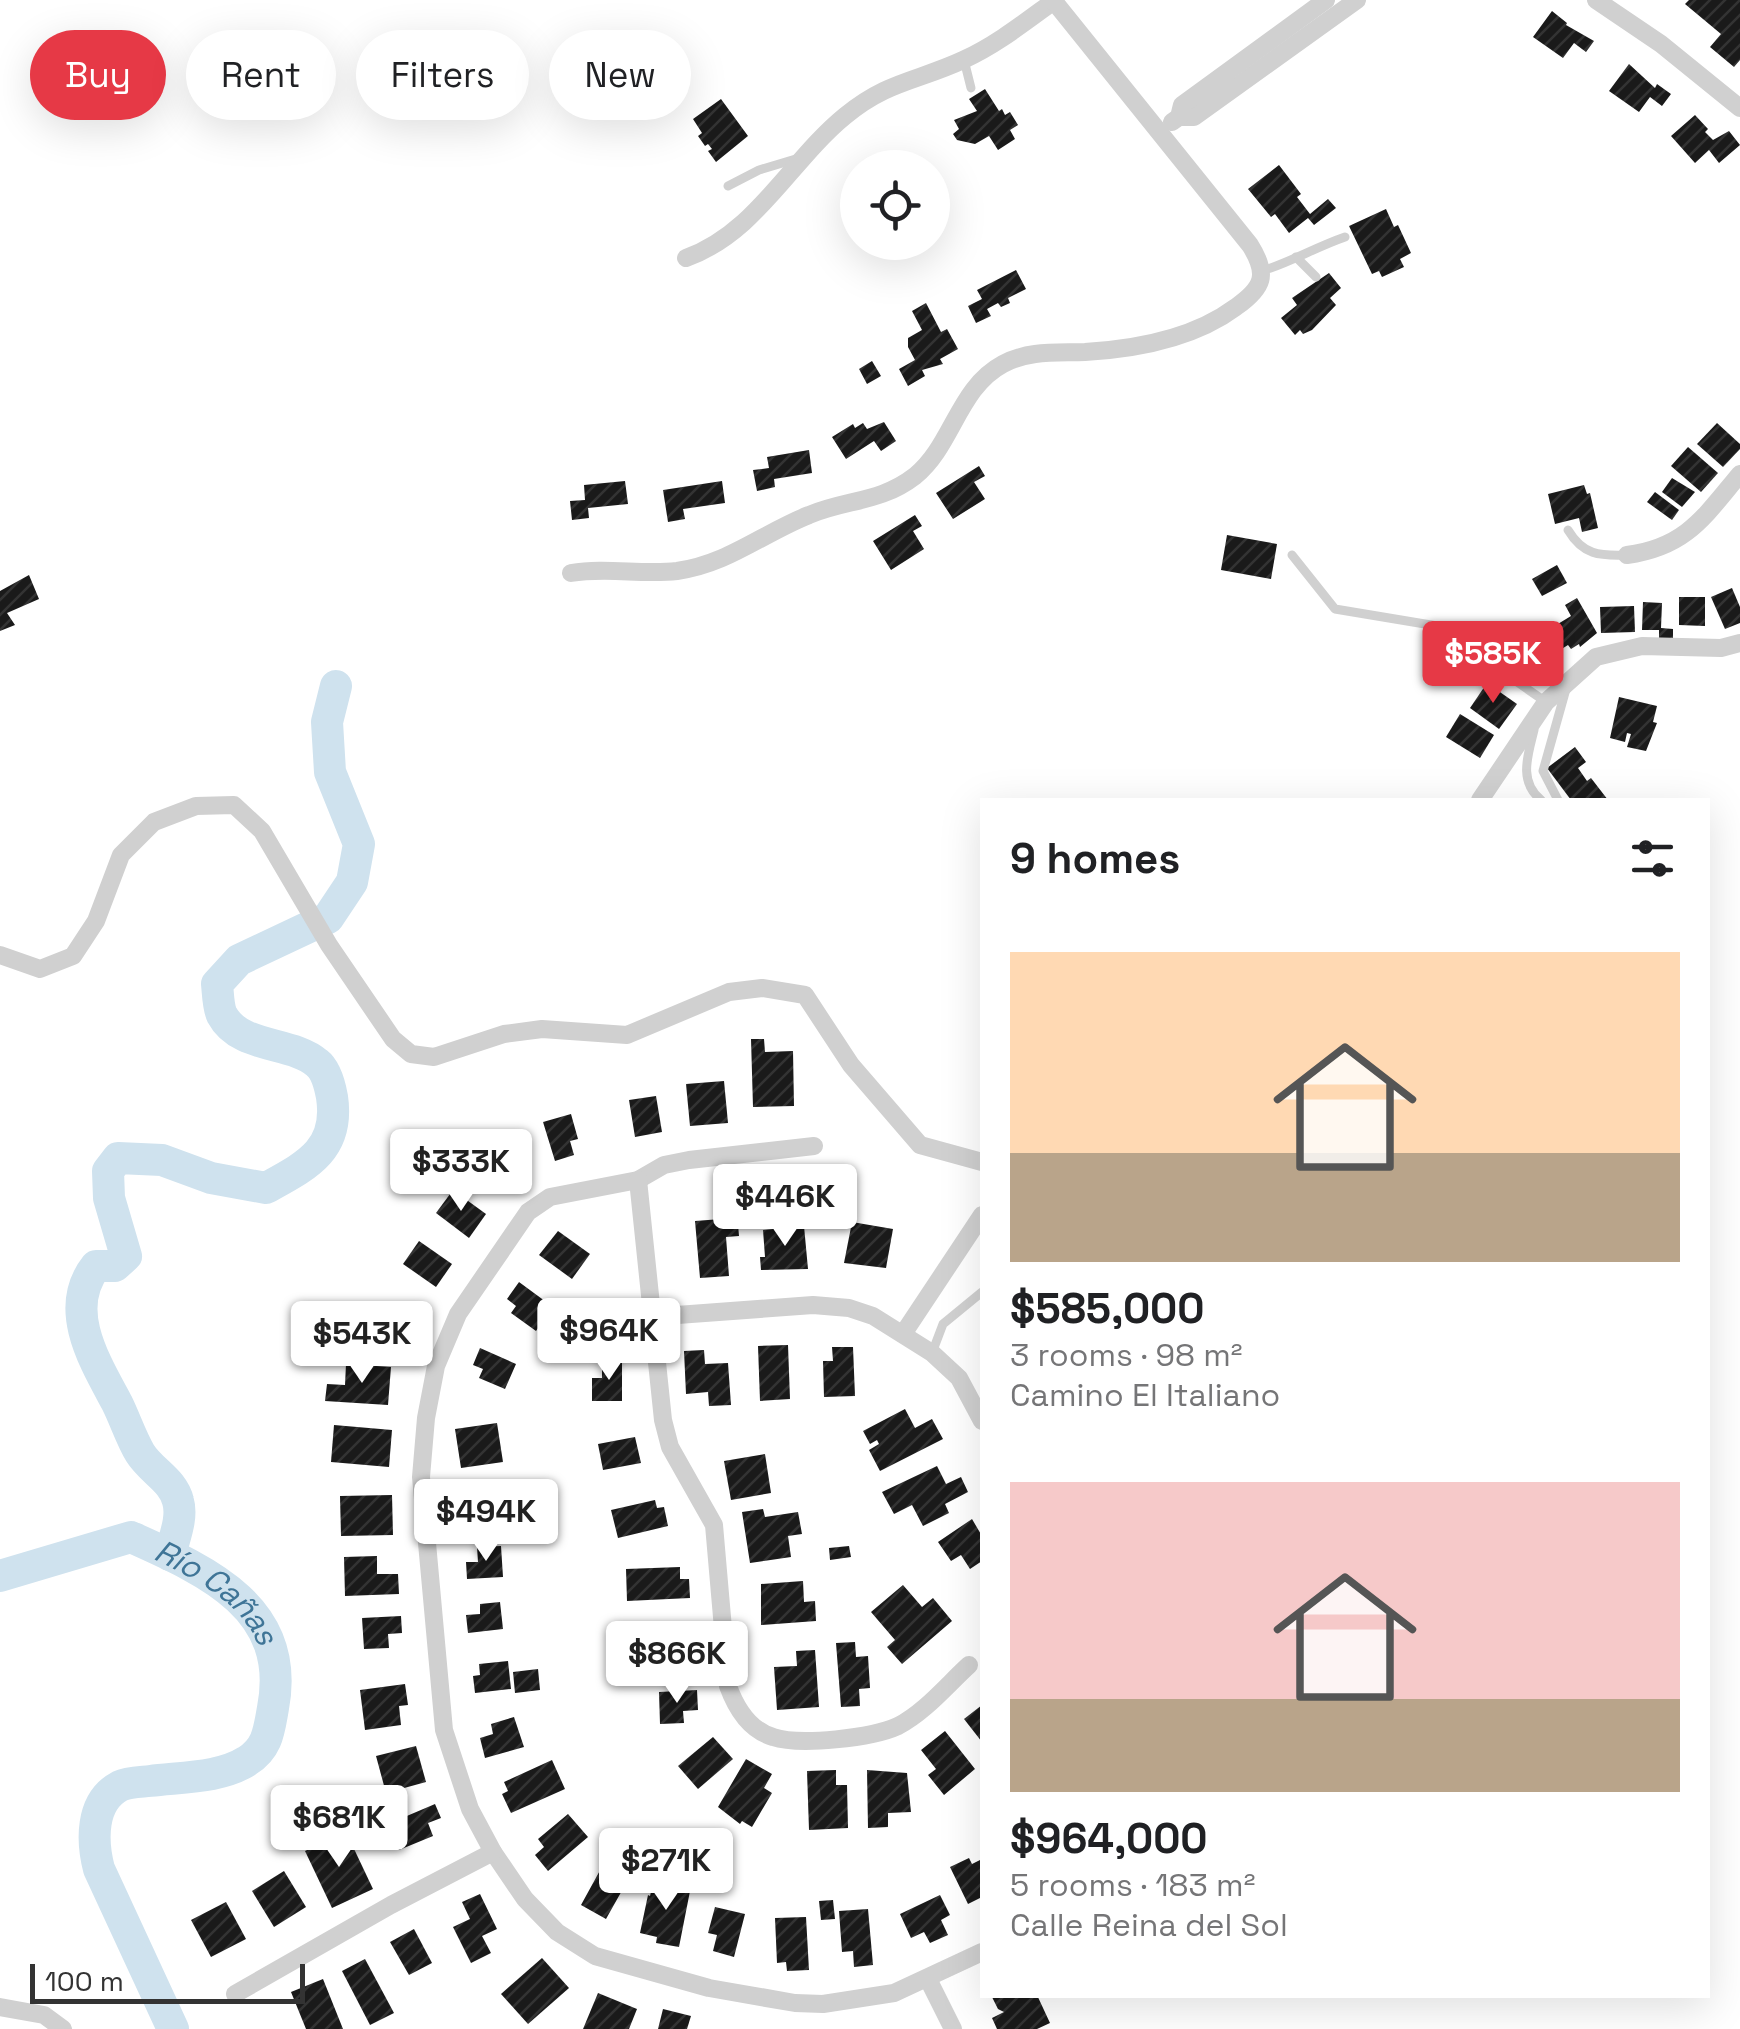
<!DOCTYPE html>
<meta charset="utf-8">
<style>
:root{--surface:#fff;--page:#f6f6f6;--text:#202124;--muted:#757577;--accent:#e63946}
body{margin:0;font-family:"Space Grotesk",sans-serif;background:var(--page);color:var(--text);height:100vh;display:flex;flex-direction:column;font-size:38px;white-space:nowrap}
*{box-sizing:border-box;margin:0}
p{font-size:32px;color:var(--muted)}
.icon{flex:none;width:55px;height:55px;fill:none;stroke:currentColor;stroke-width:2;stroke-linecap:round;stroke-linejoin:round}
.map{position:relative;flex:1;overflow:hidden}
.sheet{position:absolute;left:980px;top:798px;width:730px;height:1200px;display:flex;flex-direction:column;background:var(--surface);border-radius:0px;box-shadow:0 10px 40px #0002}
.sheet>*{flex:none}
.top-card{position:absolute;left:30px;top:30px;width:800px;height:90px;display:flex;gap:20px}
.buttons{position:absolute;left:840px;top:150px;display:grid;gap:20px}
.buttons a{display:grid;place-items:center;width:110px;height:110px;border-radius:50%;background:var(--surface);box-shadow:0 10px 40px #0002;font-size:50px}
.scale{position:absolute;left:30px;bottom:25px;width:275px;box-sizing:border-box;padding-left:10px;border:5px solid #333;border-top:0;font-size:28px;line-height:35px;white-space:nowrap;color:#333;-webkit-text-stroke:8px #fff;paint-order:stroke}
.price{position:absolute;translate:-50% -85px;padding:0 22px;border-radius:10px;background:#fff;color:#222;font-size:32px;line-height:65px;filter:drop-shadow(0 2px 5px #0008)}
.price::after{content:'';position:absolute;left:50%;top:60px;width:30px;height:22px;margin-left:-15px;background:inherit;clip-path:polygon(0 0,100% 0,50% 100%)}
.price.active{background:var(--accent);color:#fff}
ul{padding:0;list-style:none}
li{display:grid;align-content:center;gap:20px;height:530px;padding:0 30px}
li span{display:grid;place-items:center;height:310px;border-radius:0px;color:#555}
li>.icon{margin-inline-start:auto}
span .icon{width:180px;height:180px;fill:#fffc;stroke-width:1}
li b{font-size:42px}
h2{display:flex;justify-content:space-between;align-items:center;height:120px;padding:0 30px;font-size:42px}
.tag{padding:0 35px;border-radius:45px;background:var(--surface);box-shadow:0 10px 40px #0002;font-size:35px;line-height:90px}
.tag.active{background:var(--accent);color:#fff}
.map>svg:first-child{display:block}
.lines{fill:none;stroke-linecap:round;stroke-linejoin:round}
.river{stroke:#cfe2ee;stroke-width:32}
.building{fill:url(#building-hatch)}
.lane{stroke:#d0d0d0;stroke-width:9}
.street{stroke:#d0d0d0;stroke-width:18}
.labels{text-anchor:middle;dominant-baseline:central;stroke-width:10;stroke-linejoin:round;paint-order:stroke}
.water-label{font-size:32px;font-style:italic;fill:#3f7597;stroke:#fff}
</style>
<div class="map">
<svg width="1740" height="2029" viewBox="0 0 1740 2029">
<defs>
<pattern id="building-hatch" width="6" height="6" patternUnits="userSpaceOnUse" patternTransform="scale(2.5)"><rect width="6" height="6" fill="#1a1a1a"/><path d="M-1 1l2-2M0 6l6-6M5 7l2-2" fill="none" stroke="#333"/></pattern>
</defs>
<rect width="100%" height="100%" fill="#fff"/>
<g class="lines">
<g class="river">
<path d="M170,1555C174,1538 183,1518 178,1501C173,1480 151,1471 140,1453C131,1438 125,1419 117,1403C95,1362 62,1309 96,1266H115L126,1256L109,1198L108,1171L118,1158L162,1160L211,1178L266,1188C306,1166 340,1150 332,1097C330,1086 326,1070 317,1063C292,1041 240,1049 222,1015C218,1007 218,992 217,984L239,960L328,918L352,882L359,844L330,772L327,722L336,686"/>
<path id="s1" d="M0,1576L131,1537C207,1571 292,1608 273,1708C269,1730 268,1748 247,1761C221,1778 181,1777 150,1781C141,1782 128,1782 120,1786C90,1802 92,1842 99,1869L173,2029"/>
</g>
</g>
<g class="building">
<polygon points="1689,0 1740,0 1740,60 1734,67 1710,47 1721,34 1685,4"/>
<polygon points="1552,11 1567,23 1566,25 1594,41 1586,52 1574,43 1563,58 1533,37"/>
<polygon points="1629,64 1655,88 1657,84 1671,94 1662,106 1650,97 1639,112 1609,91"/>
<polygon points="985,89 999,111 1002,109 1005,115 1010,112 1018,125 1010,130 1015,139 998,150 989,136 975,144 957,140 953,134 959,129 954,120 977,111 969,99"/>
<polygon points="721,99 748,136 716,162 708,151 712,149 708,144 705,146 698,136 702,133 693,119"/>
<polygon points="1695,115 1708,129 1705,132 1713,140 1729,131 1740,145 1719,163 1709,150 1695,163 1671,136"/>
<polygon points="1279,165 1301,194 1297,197 1310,214 1328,199 1336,208 1314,225 1308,218 1289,233 1275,214 1271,217 1248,189"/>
<polygon points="1386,209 1394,227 1398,225 1411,253 1400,259 1404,267 1382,277 1379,271 1372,274 1349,226"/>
<polygon points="1016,270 1026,289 1008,298 1010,303 1001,307 998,303 987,309 991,316 976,323 968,306 982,299 977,290"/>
<polygon points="1329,273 1341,288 1330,298 1336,305 1312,330 1303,334 1300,330 1295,335 1281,318 1297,305 1292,298"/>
<polygon points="926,303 941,332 947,329 958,349 940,359 943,364 922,370 925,376 908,386 899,369 915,360 908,347 908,338 922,330 912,311"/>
<polygon points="872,361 881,376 867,384 859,369"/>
<polygon points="884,422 896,441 881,451 874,441 846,459 832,437 853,424 855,428 863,423 867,429"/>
<polygon points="1717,423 1740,444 1740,449 1723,467 1697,444"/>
<polygon points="1688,447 1718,473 1701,492 1671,466"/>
<polygon points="809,450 812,473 774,479 775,487 757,491 753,470 769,468 767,457"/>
<polygon points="979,466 985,476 974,482 985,499 953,519 936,493"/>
<polygon points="1672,478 1695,492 1682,507 1662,492"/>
<polygon points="625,481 628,504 588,508 589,518 572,520 570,501 585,500 584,485"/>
<polygon points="722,481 725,503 683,509 685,519 668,522 663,490"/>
<polygon points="1584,485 1587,494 1590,493 1598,528 1582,532 1579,518 1555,524 1548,494"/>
<polygon points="1655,492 1679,510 1672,520 1647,502"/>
<polygon points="915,515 922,526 913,531 924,549 891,570 873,541"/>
<polygon points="1227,535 1277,544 1271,579 1221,570"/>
<polygon points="1557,565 1567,583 1542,596 1532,579"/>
<polygon points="29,575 39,599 7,613 15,625 0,631 0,591"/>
<polygon points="1732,588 1740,607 1740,623 1725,629 1711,597"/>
<polygon points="1679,597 1705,597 1705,626 1679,625"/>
<polygon points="1577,598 1597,633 1580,647 1579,644 1571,649 1568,645 1560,650 1548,630 1571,616 1565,605"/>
<polygon points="1643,602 1662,603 1661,628 1673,629 1673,640 1659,640 1659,630 1642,630"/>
<polygon points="1634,606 1635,632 1601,633 1600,607"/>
<polygon points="1487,683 1517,704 1499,729 1470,708"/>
<polygon points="1619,697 1657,706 1653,722 1657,723 1646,751 1627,747 1631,734 1627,733 1625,742 1610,738"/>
<polygon points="1460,714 1494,735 1480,758 1446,737"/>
<polygon points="1575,747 1586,762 1578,768 1587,781 1591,778 1608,800 1571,800 1547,768"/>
<polygon points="751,1039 764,1039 765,1052 793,1051 794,1106 753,1107"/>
<polygon points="724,1081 728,1123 690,1126 686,1084"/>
<polygon points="656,1096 662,1132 635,1137 629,1100"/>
<polygon points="571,1114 578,1139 570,1141 574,1155 555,1161 543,1122"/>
<polygon points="495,1141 526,1169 508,1189 477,1161"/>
<polygon points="453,1190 486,1214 469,1238 436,1213"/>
<polygon points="736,1201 739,1236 726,1237 729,1276 700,1278 695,1221 721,1219 720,1203"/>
<polygon points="852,1222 893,1229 886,1268 844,1263"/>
<polygon points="804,1226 808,1269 761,1270 760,1257 765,1257 763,1230"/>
<polygon points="558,1231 590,1254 572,1279 539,1255"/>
<polygon points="419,1241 452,1264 436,1287 403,1264"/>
<polygon points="519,1282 553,1307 536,1331 511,1313 516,1306 507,1299"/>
<polygon points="379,1303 419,1315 411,1343 371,1330"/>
<polygon points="788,1345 790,1399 760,1401 758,1346"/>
<polygon points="832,1347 853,1347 855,1396 824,1397 823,1361 833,1361"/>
<polygon points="480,1348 516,1364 505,1389 479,1378 483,1369 473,1365"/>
<polygon points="704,1350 705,1364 728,1363 731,1405 709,1406 708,1392 686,1394 684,1351"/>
<polygon points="602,1361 622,1361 622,1401 592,1401 592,1378 602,1378"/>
<polygon points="346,1364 391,1367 388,1405 325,1401 327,1384 345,1385"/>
<polygon points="905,1409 915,1428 932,1419 943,1439 880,1471 869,1450 879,1444 877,1440 870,1444 863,1431"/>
<polygon points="497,1423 503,1462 461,1468 455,1429"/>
<polygon points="334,1425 392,1430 389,1467 331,1462"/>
<polygon points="635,1437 641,1463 603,1470 598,1444"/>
<polygon points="765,1454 771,1493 731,1500 724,1461"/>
<polygon points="937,1466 946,1484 961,1477 968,1492 945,1504 949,1513 923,1526 912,1505 894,1514 882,1492"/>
<polygon points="497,1493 500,1523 460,1526 458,1507 472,1506 472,1495"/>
<polygon points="392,1495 393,1535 341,1536 340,1496"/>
<polygon points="655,1500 657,1508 664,1507 668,1526 618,1538 611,1510"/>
<polygon points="763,1509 765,1517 798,1512 802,1534 788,1536 791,1557 750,1563 742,1512"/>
<polygon points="972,1519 982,1536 982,1561 970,1569 961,1555 951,1561 938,1542"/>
<polygon points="501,1546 503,1577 467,1579 466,1562 478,1562 477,1547"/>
<polygon points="849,1546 851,1557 830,1560 829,1548"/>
<polygon points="377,1556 377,1574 398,1574 399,1594 345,1596 344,1557"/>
<polygon points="680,1567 680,1579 689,1579 690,1598 627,1601 626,1569"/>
<polygon points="803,1581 804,1602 815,1601 816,1621 761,1625 761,1584"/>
<polygon points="903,1585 922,1607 933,1598 952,1621 902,1664 887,1647 895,1640 871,1612"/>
<polygon points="500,1602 503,1629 468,1633 466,1615 480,1614 480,1604"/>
<polygon points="401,1616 402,1633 388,1634 389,1648 364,1649 362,1618"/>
<polygon points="687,1624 692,1663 633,1666 631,1626"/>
<polygon points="855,1642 856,1657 868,1656 870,1688 859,1689 860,1706 841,1707 836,1643"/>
<polygon points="815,1650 819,1707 777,1710 774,1667 797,1666 796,1651"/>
<polygon points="508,1661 511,1689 475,1693 473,1676 480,1675 479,1664"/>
<polygon points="538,1669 540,1690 515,1693 513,1672"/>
<polygon points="405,1684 408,1705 399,1706 401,1725 365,1730 360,1690"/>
<polygon points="697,1690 698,1710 683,1711 684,1723 660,1724 659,1692"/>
<polygon points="982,1705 982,1742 964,1719"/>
<polygon points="514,1717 524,1747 485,1758 480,1738 493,1734 491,1724"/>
<polygon points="945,1731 975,1769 944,1795 928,1775 936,1769 921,1750"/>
<polygon points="713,1737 733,1759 698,1789 678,1766"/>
<polygon points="416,1746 426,1782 386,1793 376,1756"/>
<polygon points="746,1759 772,1774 764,1788 772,1793 752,1827 742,1821 740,1824 718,1807"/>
<polygon points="552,1760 565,1789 511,1813 502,1794 508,1791 504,1782"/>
<polygon points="836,1770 836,1785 847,1785 848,1828 809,1830 807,1771"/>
<polygon points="867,1770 907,1773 911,1812 888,1813 888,1827 868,1828"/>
<polygon points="435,1804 441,1818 428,1823 433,1836 399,1850 388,1824"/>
<polygon points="568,1814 588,1837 548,1871 535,1855 544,1847 538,1839"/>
<polygon points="346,1832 373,1889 332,1908 305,1851"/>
<polygon points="615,1852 620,1852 638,1862 606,1919 581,1905 609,1854 613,1856"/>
<polygon points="969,1858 972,1864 982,1859 982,1897 968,1904 950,1867"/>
<polygon points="284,1871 306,1907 274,1927 252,1891"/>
<polygon points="661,1880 691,1886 679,1947 656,1943 657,1937 640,1933 648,1895 650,1896 653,1884 660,1885"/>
<polygon points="480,1894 497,1929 482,1936 491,1953 471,1963 453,1927 470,1919 462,1902"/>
<polygon points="940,1895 950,1915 941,1920 948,1935 930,1943 924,1932 911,1938 900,1914"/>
<polygon points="833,1900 835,1919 821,1920 819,1901"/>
<polygon points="226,1902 246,1939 211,1957 191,1920"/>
<polygon points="715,1907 745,1914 734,1957 713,1951 717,1935 708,1933"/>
<polygon points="868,1909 873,1965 854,1967 853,1951 842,1952 839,1911"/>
<polygon points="806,1917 809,1970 787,1971 786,1962 777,1963 775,1918"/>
<polygon points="414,1929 432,1963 409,1975 390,1942"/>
<polygon points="542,1958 569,1988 528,2024 501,1994"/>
<polygon points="365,1959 394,2013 370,2025 342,1971"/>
<polygon points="323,1979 343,2029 306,2029 291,1992"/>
<polygon points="598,1993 637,2009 629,2029 583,2029"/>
<polygon points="991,1995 1037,1995 1050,2023 1037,2029 997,2029 992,2018 1004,2012 998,2009"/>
<polygon points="663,2009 691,2016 687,2029 658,2029"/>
</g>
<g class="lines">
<g class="lane">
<polyline points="964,60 971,88"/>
<polyline points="728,186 759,170 799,158"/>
<polyline points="1296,257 1316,277"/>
<path d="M1262,271C1291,262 1316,247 1345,237"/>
<path d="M1568,530C1583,555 1599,556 1627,555"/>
<polyline points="1292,555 1335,609 1437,626 1546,702"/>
<path d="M1534,730C1528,755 1518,781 1541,800"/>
<polyline points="1558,800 1543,771 1566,689"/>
<polyline points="932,1353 943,1324 982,1292"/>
</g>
<g class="street">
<polyline points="1596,0 1661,44 1740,108"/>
<polyline points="1179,117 1194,117 1357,0"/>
<polyline points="1172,122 1179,117 1182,105 1326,0"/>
<path d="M686,258C756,233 790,161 845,116C887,81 918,81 963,60C996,45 1025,22 1054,1"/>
<path d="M1627,555C1686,547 1704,517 1740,474"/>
<path d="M571,573C606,567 642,575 677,571C728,564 763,533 809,515C847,499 880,503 915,476C953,445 958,388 1003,364C1029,350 1056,353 1085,352C1137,349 1193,339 1236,307C1263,288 1269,275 1250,245L1053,0"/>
<polyline points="1480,800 1546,702 1596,657 1642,646 1721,648 1740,643"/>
<polyline points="0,955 40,969 73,956 96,921 121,855 154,822 196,806 234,805 262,831 329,945 393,1039 411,1054 434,1057 504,1034 542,1029 627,1035 729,992 762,988 805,995 851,1065 920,1145 982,1162"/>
<polyline points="814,1146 689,1160 664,1165 638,1180 550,1197 528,1212 458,1314 436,1366 426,1418 421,1477 444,1730 470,1809 493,1852 525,1899 557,1932 595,1956 709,1988 795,2003 823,2004 894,1993 982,1952"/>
<path d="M638,1180L663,1420L670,1447L714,1525L728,1686C736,1708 749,1730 773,1737C800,1746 872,1738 898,1726C925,1712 947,1685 969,1665"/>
<polyline points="650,1317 813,1305 849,1308 873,1316 932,1353 959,1378 982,1421"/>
<polyline points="903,1334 982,1215"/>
<polyline points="928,1979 953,2029"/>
<polyline points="235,1994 391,1905 493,1852"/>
<polyline points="0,2007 44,2015 63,2029"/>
</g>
</g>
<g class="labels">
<g class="water-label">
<text stroke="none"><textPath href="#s1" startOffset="240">Río Cañas</textPath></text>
</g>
</g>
</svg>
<div class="buttons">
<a><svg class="icon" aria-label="locate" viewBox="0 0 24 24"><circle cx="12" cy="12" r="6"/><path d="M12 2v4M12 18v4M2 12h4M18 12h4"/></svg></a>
</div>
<div class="scale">100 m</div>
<b class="price active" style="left:1493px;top:706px">$585K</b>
<b class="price" style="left:461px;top:1214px">$333K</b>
<b class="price" style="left:785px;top:1249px">$446K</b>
<b class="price" style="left:609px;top:1383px">$964K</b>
<b class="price" style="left:362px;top:1386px">$543K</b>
<b class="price" style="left:486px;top:1564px">$494K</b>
<b class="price" style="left:677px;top:1706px">$866K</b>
<b class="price" style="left:339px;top:1870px">$681K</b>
<b class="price" style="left:666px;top:1913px">$271K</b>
<div class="top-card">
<a class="tag active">Buy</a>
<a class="tag">Rent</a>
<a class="tag">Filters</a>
<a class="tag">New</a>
</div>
<section class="sheet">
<h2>9 homes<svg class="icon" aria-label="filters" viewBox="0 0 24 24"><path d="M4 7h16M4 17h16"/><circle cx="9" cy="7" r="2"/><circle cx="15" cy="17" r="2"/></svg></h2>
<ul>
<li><span style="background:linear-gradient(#ffd9b3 65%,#b9a48a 0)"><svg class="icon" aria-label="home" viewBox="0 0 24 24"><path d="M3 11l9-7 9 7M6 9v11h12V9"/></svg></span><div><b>$585,000</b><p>3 rooms · 98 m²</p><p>Camino El Italiano</p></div></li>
<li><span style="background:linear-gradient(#f6c9c9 70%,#b9a48a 0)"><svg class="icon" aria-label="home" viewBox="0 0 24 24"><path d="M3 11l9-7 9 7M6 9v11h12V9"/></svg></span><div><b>$964,000</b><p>5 rooms · 183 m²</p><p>Calle Reina del Sol</p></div></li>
</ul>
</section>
</div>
